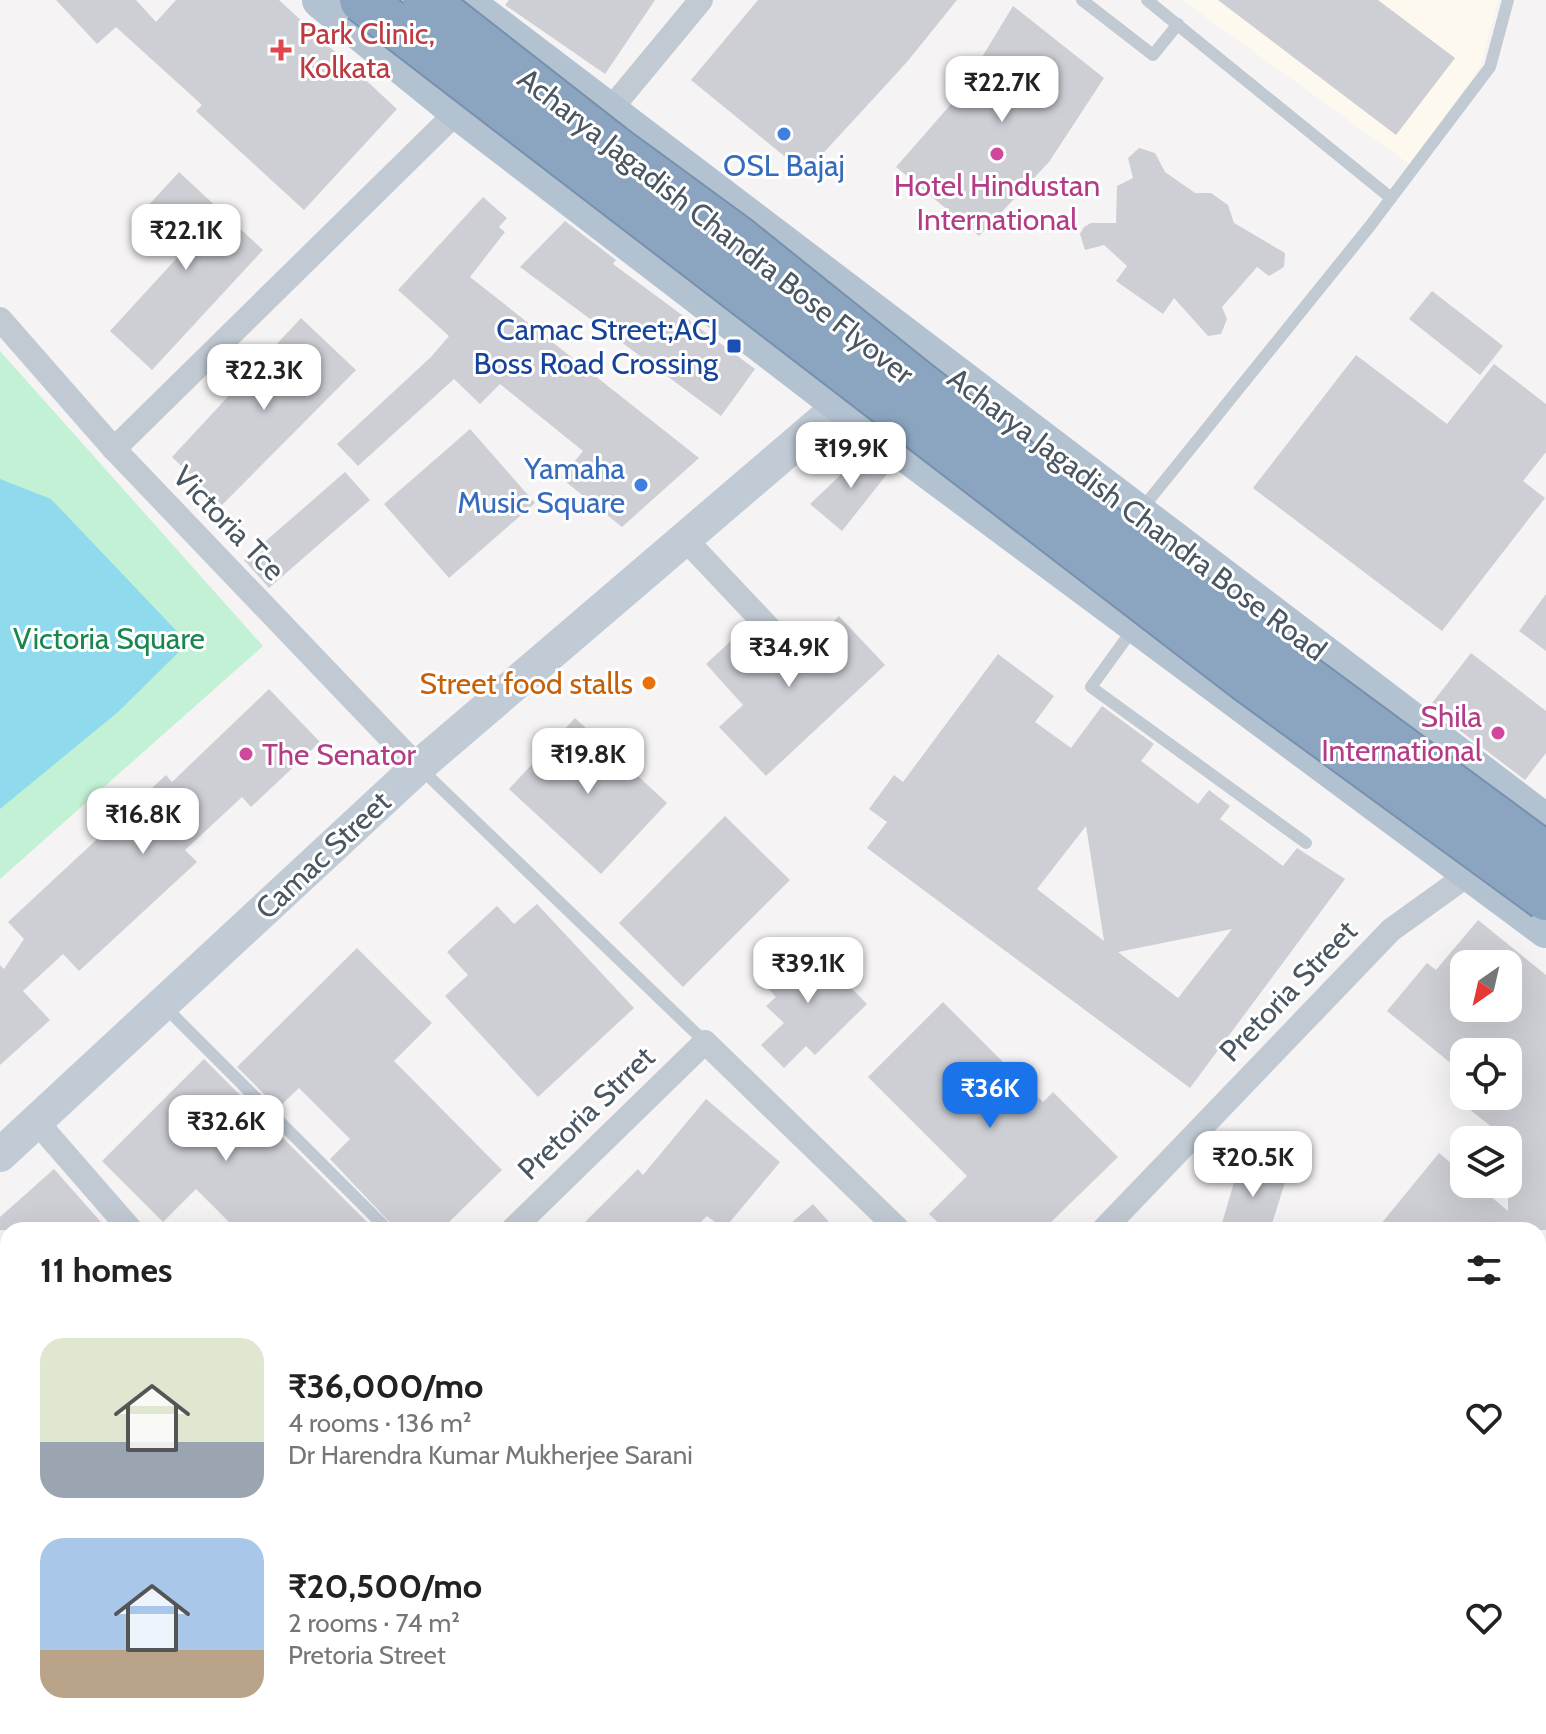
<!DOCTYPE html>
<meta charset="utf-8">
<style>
:root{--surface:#fff;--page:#f6f6f6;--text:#222;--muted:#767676;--accent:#1a73e8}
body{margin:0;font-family:Cabin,sans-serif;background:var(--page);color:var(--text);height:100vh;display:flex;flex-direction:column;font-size:30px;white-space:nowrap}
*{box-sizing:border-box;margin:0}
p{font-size:26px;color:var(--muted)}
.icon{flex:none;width:44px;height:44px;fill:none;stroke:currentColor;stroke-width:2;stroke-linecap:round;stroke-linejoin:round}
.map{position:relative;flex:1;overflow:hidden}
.panel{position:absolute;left:0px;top:1222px;width:1546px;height:512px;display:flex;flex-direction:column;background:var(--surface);border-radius:24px 24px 0 0;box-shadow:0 8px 32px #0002}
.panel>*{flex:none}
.needle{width:52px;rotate:214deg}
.tools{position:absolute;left:1450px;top:950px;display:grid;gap:16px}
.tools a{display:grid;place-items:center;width:72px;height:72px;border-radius:16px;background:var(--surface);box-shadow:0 8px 32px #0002;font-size:40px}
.price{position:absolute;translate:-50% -68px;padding:0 18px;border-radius:16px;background:#fff;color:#222;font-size:26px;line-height:52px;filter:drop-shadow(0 2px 4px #0008)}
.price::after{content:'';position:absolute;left:50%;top:48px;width:24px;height:18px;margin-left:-12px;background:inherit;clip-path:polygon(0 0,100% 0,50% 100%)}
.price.selected{background:var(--accent);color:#fff}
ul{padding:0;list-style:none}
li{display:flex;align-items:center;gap:24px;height:200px;padding:0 40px}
li span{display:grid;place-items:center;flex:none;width:224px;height:160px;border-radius:24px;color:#555}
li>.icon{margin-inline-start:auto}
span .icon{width:96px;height:96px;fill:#fffc;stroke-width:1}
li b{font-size:34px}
h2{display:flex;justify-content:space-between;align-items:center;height:96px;padding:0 40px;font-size:34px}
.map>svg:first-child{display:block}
.commercial{fill:#fdf9ef}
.green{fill:#c3f1d5}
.water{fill:#90daee}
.building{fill:#cdcfd5;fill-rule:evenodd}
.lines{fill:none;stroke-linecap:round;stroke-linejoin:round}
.lane{stroke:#c1cad2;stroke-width:12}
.street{stroke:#c1cad2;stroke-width:24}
.secondary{stroke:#c1cbd6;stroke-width:34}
.primary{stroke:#b3c2d1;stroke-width:38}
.highway-bridge-casing{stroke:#7690ad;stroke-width:48;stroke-linecap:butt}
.highway-bridge{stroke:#8ba5c1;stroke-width:44}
.health-dot{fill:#e0444e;stroke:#fff;stroke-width:3}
.shop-dot{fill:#3f7fe0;stroke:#fff;stroke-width:3}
.hotel-dot{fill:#d1479c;stroke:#fff;stroke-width:3}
.transit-dot{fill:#1a4fb4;stroke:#fff;stroke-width:3}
.food-dot{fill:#e8710a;stroke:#fff;stroke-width:3}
.labels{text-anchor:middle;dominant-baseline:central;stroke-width:6;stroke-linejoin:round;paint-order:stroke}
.health-label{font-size:30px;fill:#be3a42;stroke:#fff;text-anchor:start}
.shop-label{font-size:30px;fill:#366cbe;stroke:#fff}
.hotel-label{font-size:30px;fill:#b23c85;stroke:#fff}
.street-label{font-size:30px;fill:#4a5661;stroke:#fff}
.transit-label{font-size:30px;fill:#164399;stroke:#fff;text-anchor:end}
.park-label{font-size:30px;fill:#17864f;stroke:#fff}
.food-label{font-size:30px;fill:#c56008;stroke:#fff;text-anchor:end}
</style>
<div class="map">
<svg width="1546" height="1734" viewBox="0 0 1546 1734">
<rect width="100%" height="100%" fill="#f5f3f3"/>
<polygon class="commercial" points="1182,0 1498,0 1480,68 1409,164"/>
<polygon class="green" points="0,351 263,646 0,879"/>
<polygon class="water" points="0,479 51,499 188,643 118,712 0,809"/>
<g class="building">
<polygon points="56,0 136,0 156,22 176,0 279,0 397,109 304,210 196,111 202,105 116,27 97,44"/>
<polygon points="509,0 655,0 605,74 505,5"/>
<polygon points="758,0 957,0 907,62 805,173 691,80"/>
<polygon points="1218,0 1378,0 1455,58 1396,135"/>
<polygon points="1013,6 1104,78 1049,162 979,236 896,167 959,95"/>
<polygon points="1139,148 1155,153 1165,172 1195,193 1211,193 1228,205 1234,223 1285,253 1284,267 1269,276 1257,267 1222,307 1227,319 1221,334 1208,336 1174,298 1163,314 1116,281 1127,266 1104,245 1085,250 1080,234 1084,227 1091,223 1116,223 1117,186 1133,178 1128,158"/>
<polygon points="179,172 263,250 152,370 110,331 187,247 146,208"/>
<polygon points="483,197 507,218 499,227 505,232 470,277 699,458 622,527 561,478 583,451 500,384 480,404 454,379 358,466 337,444 431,357 449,336 398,290"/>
<polygon points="565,221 616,260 613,264 755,369 721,416 520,267"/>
<polygon points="1432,291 1503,346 1480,375 1409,319"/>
<polygon points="301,318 356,370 222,505 172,457"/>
<polygon points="1356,355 1447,424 1494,364 1546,404 1546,452 1523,481 1545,498 1442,631 1253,488"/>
<polygon points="470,429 535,503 449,578 384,504"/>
<polygon points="866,451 891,469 842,531 810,504"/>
<polygon points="345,472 370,500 269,588 244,560"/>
<polygon points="1546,594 1546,651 1519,631"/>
<polygon points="839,616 885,665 766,776 719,727 743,705 706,664 747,626 788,664"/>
<polygon points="1471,653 1546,711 1546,753 1525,780 1429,707"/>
<path d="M998,654L1054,696L1035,722L1071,748L1102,706L1154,744L1141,761L1198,804L1209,790L1230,806L1220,819L1283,866L1297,848L1345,879L1190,1088L867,848L887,822L869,809L894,775L903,782ZM1086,826L1104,941L1037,889ZM1232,929L1178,998L1118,952Z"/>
<polygon points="269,689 320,742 251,807 242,797 185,850 197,862 79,971 63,954 23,991 50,1020 0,1065 0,965 4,969 24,939 8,922 166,775 172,782"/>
<polygon points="575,718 667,803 601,874 509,789"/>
<polygon points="725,816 790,880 683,987 619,923"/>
<polygon points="537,904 634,1008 538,1097 445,996 468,975 447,952 497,906 514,924"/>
<path d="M1478,920L1546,975V1230H1376L1439,1153L1464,1174V1184H1476L1508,1211V1140L1469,1109L1480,1096H1508V1052H1464V1074L1387,1011L1427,963L1436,970ZM1464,964H1508V1008H1464Z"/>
<polygon points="806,942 867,1004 815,1055 806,1046 784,1068 761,1045 784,1023 766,1006 776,997 764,984"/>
<polygon points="357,948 432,1023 394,1061 502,1170 441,1230 397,1230 330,1159 350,1139 299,1088 278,1108 237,1067"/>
<polygon points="943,1002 1043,1102 1053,1092 1118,1157 1043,1230 946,1230 929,1214 967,1176 868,1077"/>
<polygon points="204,1059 375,1230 237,1230 196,1189 163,1222 102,1161"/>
<polygon points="706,1099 780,1162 724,1229 707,1216 693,1230 577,1230 638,1169 643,1175"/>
<polygon points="1240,1162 1287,1176 1270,1230 1220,1230"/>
<polygon points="54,1169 108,1230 0,1230 0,1217"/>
<polygon points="813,1204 836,1230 783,1230"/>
</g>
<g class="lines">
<g class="lane">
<polyline points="1082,0 1153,55 1178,24"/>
<polyline points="1147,0 1391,198"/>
<polyline points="1141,510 1370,226 1490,67 1508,0"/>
<polyline points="1133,629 1091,687 1306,843"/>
<polyline points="419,767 705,1042"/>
<polyline points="164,1006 388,1230"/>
<polyline points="0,1375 8,1384"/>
<polyline points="0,1415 8,1408"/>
<polyline points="1136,1726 1146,1734"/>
</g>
<g class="street">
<polyline points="600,122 701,0"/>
<polyline points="0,319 114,449 418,767"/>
<polyline points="114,449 458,111"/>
<polyline points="685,539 770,629"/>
<polyline points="36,1121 131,1230"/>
<polyline points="512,1230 705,1042 899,1230"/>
<polyline points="1103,1230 1391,930 1480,866"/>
<polyline points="1538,1609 1546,1599"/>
<polyline points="0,1728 8,1720"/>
<polyline points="1431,1734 1438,1726"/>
</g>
<polyline class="secondary" points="0,1155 418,767 841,405 859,385"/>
<g class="primary">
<polyline points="321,0 458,111 841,405 1546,929"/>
<polyline points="462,0 1546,823"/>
</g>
<g class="highway-bridge-casing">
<g id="highway-bridge">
<polyline points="362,0 1246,679 1546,898"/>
<polyline points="425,0 613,147 736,237 918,383 1200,600 1546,855"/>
</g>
</g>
<use href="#highway-bridge" class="highway-bridge"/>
</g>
<path class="health-dot" d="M277 38h8v8h8v8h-8v8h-8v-8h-8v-8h8z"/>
<g class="shop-dot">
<circle cx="784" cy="134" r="8"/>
<circle cx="641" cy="485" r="8"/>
</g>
<g class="hotel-dot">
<circle cx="997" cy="154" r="8"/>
<circle cx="1498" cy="733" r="8"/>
<circle cx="246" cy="754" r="8"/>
</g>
<rect class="transit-dot" x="726" y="338" width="16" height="16" rx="4"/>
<circle class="food-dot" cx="649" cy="683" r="8"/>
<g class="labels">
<g class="health-label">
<text x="299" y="33">Park Clinic,<tspan x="299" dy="34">Kolkata</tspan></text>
</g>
<g class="shop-label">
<text x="784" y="165">OSL Bajaj</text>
<text x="625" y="468" text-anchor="end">Yamaha<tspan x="625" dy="34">Music Square</tspan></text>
</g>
<g class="hotel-label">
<text x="997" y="185">Hotel Hindustan<tspan x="997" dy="34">International</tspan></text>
<text x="1482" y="716" text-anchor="end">Shila<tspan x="1482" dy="34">International</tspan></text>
<text x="262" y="754" text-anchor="start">The Senator</text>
</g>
<g class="street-label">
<text transform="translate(716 226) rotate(38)">Acharya Jagadish Chandra Bose Flyover</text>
<text transform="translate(1137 514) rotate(37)">Acharya Jagadish Chandra Bose Road</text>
<text transform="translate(229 523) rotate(46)">Victoria Tce</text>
<text transform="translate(323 855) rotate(-43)">Camac Street</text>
<text transform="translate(1288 991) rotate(-46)">Pretoria Street</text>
<text transform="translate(586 1113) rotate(-44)">Pretoria Strret</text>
</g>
<g class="transit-label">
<text x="718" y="329">Camac Street;ACJ<tspan x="718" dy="34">Boss Road Crossing</tspan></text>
</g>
<g class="park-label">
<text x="109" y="638">Victoria Square</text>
</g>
<g class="food-label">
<text x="633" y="683">Street food stalls</text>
</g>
</g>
</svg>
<div class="tools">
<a><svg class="needle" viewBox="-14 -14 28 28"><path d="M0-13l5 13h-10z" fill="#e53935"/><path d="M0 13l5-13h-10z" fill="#767676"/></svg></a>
<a><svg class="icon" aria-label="locate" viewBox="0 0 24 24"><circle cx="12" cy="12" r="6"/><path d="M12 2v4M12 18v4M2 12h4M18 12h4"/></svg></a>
<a><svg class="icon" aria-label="layers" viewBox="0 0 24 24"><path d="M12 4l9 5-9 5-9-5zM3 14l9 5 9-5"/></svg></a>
</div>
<b class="price" style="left:1002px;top:124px">₹22.7K</b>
<b class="price" style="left:186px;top:272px">₹22.1K</b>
<b class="price" style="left:264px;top:412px">₹22.3K</b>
<b class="price" style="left:851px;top:490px">₹19.9K</b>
<b class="price" style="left:789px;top:689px">₹34.9K</b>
<b class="price" style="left:588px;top:796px">₹19.8K</b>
<b class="price" style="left:143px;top:856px">₹16.8K</b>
<b class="price" style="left:808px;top:1005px">₹39.1K</b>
<b class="price selected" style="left:990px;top:1130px">₹36K</b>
<b class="price" style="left:226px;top:1163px">₹32.6K</b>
<b class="price" style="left:1253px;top:1199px">₹20.5K</b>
<section class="panel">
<h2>11 homes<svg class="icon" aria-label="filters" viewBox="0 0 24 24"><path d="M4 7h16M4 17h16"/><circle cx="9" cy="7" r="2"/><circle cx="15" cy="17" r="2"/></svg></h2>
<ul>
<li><span style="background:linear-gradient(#dfe7d0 65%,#9aa5b1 0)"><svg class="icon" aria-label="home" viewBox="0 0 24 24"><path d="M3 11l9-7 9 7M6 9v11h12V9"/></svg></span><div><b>₹36,000/mo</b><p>4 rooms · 136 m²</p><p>Dr Harendra Kumar Mukherjee Sarani</p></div><svg class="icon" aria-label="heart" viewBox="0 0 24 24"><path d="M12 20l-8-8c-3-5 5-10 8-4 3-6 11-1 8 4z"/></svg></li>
<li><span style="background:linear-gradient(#a9c7e8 70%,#b9a48a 0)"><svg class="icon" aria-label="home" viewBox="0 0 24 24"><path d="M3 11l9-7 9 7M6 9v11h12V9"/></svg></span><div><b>₹20,500/mo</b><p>2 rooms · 74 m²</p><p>Pretoria Street</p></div><svg class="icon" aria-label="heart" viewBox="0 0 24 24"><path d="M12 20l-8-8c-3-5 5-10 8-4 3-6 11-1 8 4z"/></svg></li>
</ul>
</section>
</div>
